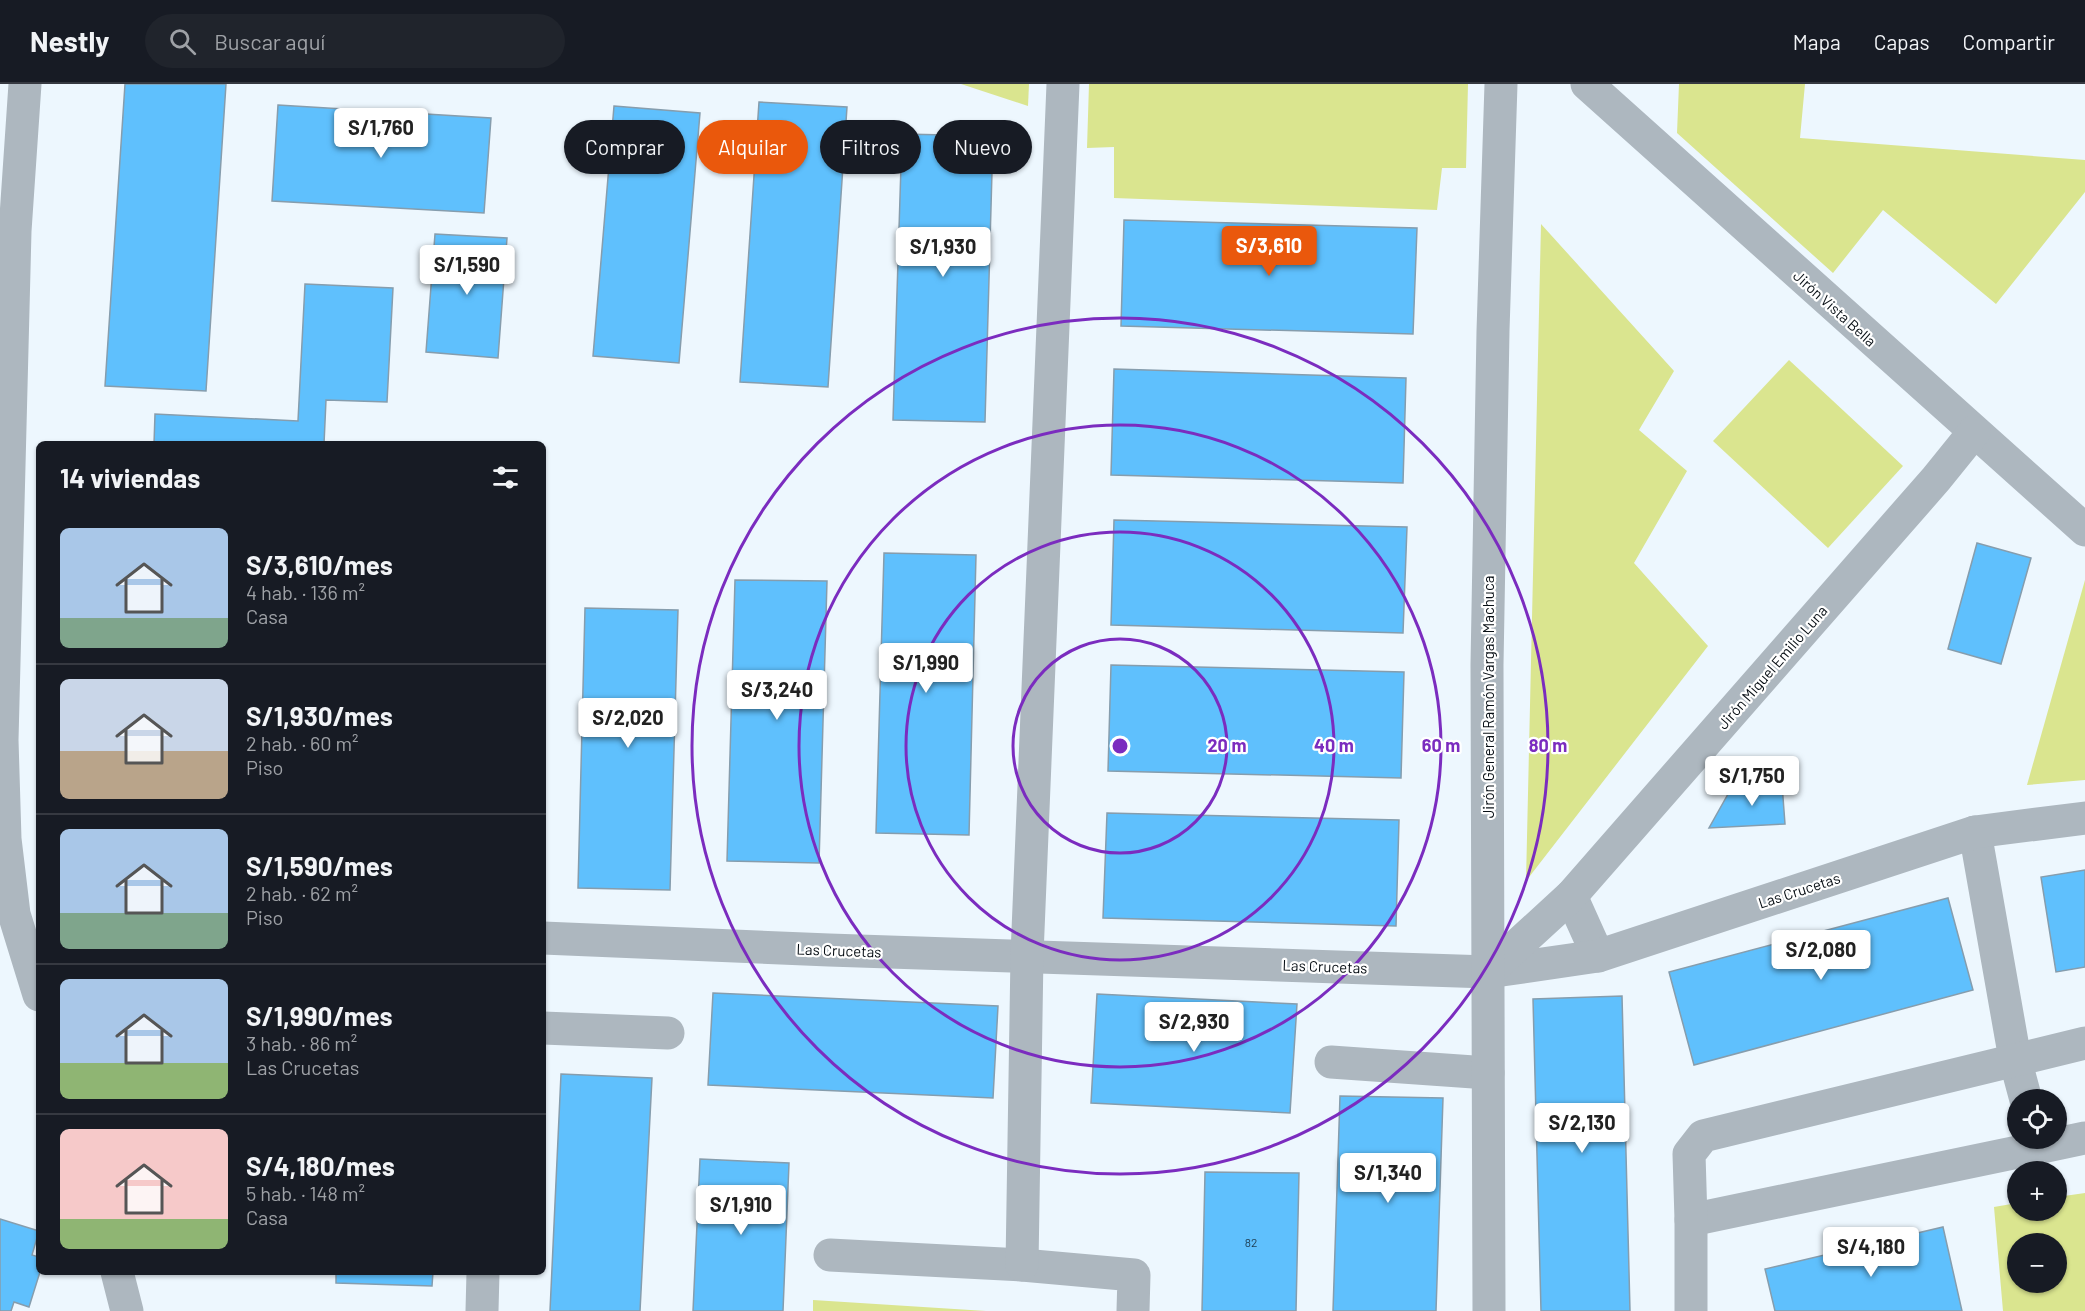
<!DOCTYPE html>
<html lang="es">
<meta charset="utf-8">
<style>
:root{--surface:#171b24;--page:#20242c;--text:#f1f3f6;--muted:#9ea1a6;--line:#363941;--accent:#ea580c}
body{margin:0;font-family:Barlow,sans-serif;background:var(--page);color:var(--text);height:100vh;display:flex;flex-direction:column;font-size:22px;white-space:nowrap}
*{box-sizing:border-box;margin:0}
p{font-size:20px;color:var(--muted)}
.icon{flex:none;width:33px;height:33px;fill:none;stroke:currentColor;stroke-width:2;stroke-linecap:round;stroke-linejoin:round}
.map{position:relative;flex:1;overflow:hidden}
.drawer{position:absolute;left:36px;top:357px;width:510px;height:834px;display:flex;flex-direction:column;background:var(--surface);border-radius:9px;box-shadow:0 2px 4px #0004}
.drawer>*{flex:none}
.guide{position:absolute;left:564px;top:36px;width:570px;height:54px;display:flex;gap:12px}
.fabs{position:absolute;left:2007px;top:1005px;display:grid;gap:12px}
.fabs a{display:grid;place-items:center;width:60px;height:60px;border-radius:50%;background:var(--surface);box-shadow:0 2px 4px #0004;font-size:30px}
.price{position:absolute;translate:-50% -51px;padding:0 14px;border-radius:6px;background:#fff;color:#222;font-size:20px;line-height:39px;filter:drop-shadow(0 2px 3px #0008)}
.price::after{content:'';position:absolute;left:50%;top:36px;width:18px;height:14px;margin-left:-9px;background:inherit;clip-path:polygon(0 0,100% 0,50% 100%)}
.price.on{background:var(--accent);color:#fff}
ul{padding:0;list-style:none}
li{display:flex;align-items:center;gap:18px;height:150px;padding:0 24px}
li+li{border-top:2px solid var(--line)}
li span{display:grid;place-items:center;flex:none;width:168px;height:120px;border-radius:9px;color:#555}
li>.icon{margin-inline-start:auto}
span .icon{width:72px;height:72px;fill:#fffc;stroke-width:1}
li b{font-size:26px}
h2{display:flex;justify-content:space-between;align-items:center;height:72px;padding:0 24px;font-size:26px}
.chip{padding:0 21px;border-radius:27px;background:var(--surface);box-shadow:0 2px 4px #0004;font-size:21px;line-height:54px}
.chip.on{background:var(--accent);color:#fff}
header{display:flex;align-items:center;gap:36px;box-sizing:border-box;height:84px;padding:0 30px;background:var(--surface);border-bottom:2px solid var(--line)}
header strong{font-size:28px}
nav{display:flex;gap:33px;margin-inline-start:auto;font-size:21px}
.search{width:420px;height:54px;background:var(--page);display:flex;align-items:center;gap:15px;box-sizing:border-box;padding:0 21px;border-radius:33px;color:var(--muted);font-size:22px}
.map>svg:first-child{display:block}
.green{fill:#dae58f;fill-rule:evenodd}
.building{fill:#5fc0fd;stroke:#869dad;stroke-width:1.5}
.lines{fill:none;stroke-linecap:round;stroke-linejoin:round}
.minor{stroke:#adb7bf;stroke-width:33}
.ring{fill:none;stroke:#7b2cbf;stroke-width:3}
.labels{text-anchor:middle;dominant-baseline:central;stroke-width:4.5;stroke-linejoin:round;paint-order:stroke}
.number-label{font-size:12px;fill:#1c3a4e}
.street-label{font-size:15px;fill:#060d13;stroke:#fff}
.centre{fill:#7b2cbf;stroke:#fff;stroke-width:3}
.ring-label{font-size:18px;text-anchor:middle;font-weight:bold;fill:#7b2cbf;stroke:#fff;stroke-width:4.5;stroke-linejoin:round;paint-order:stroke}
</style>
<header>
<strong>Nestly</strong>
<div class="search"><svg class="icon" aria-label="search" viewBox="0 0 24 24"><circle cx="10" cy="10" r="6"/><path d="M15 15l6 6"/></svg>Buscar aquí</div>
<nav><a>Mapa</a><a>Capas</a><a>Compartir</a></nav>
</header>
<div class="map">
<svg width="2085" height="1227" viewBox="0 0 2085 1227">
<rect width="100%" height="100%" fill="#edf7fe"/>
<g class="green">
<polygon points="961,0 1029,0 1028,22"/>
<polygon points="1089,0 1468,0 1466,84 1442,84 1437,126 1114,114 1114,63 1087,64"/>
<polygon points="1679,0 1805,0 1800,54 2085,76 2085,108 1996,220 1883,126 1833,189 1677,49"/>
<polygon points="1541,140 1674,287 1639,346 1687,387 1634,479 1708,562 1526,797"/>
<polygon points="1789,276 1903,382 1828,464 1713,357"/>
<polygon points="2085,496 2085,696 2027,701"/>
<path d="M2085,1109V1227H2003L1994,1123L2017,1119L2018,1126H2056L2057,1113ZM2018,1160H2056V1198H2018Z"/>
<polygon points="813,1216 986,1227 813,1227"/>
</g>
<g class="building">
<polygon points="125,0 226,0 206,307 105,302"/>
<polygon points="759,18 847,23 828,303 740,298"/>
<polygon points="278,21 491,34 484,129 272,117"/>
<polygon points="614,22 700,29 679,279 593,272"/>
<polygon points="902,50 993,52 985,338 893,336"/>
<polygon points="1124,136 1417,144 1413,250 1121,242"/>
<polygon points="435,150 507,154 498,274 426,268"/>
<polygon points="305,200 393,204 387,318 326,316 324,360 154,360 155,330 298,337"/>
<polygon points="1114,285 1406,294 1403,399 1111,391"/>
<polygon points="1114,436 1407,443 1403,549 1111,541"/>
<polygon points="1977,459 2031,474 2001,580 1948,565"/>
<polygon points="884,469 976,471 969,751 876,749"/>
<polygon points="735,496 827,497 819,779 727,777"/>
<polygon points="585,524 678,526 670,806 578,804"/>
<polygon points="1111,581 1404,588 1401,694 1108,687"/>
<polygon points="1782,700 1785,740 1709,744 1732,703"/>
<polygon points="1107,729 1399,736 1396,842 1103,834"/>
<polygon points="2085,786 2085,883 2056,888 2041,793"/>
<polygon points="1948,814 1973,906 1694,981 1669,888"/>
<polygon points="713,909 998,922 993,1014 708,1001"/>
<polygon points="1097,910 1297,920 1290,1029 1091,1019"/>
<polygon points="1622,912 1630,1227 1541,1227 1533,915"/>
<polygon points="561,990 652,994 640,1227 550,1227"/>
<polygon points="1340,1012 1443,1014 1436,1227 1333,1227"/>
<polygon points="700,1075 789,1079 783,1227 693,1227"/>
<polygon points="1205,1088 1299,1089 1296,1227 1202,1227"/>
<polygon points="0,1135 39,1147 32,1171 39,1173 40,1188 29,1223 14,1218 11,1227 0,1227"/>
<polygon points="1943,1143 1962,1227 1775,1227 1765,1185"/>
<polygon points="336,1188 433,1188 432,1202 336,1199"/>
</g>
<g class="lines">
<g class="minor">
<polyline points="25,0 15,147 2,656 5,755 14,830 39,911"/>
<polyline points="1587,0 2085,446"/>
<polyline points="1975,748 2015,975 2026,1016"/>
<polyline points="1571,812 1598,872"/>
<polyline points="543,854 829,866 1488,888 1598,872 1975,748 2085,734"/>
<polyline points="1488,888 1571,812 1936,395 1974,348"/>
<polyline points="543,944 668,949"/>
<polyline points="1331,978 1488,989"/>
<polyline points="1691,1136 2085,1054"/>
<polyline points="830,1171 1022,1181 1134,1191 1133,1227"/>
<polyline points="1022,1181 1027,871 1063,0"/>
<polyline points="117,1188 127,1227"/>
<polyline points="482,1227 483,1188"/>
<polyline points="1489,1227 1487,581 1493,247 1501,0"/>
<polyline points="1691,1227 1691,1136 1689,1070 1703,1052 2085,959"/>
</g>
</g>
<g class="ring">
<circle cx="1120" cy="662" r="107"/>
<circle cx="1120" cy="662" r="214"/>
<circle cx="1120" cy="662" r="321"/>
<circle cx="1120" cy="662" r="428"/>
</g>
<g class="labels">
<g class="number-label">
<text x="1251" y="1158">82</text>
</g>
<g class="street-label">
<text transform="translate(1835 224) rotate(42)">Jirón Vista Bella</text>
<text transform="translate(1772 583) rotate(-49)">Jirón Miguel Emilio Luna</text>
<text transform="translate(1488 613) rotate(-90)">Jirón General Ramón Vargas Machuca</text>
<text transform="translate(1799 806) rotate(-18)">Las Crucetas</text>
<text transform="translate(839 866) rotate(2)">Las Crucetas</text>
<text transform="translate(1325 882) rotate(2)">Las Crucetas</text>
</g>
</g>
<circle cx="1120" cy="662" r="9" class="centre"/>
<g class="ring-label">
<text x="1227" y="668">20 m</text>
<text x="1334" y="668">40 m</text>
<text x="1441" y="668">60 m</text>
<text x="1548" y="668">80 m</text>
</g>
</svg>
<div class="fabs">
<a><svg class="icon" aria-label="locate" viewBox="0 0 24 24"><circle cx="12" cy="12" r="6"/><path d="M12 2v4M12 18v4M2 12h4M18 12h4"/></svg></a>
<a>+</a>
<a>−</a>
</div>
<b class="price" style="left:381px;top:75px">S/1,760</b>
<b class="price on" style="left:1269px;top:193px">S/3,610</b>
<b class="price" style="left:943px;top:194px">S/1,930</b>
<b class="price" style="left:467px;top:212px">S/1,590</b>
<b class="price" style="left:926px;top:610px">S/1,990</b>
<b class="price" style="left:777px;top:637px">S/3,240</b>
<b class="price" style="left:628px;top:665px">S/2,020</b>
<b class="price" style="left:1752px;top:723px">S/1,750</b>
<b class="price" style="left:1821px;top:897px">S/2,080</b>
<b class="price" style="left:1194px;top:969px">S/2,930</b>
<b class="price" style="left:1582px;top:1070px">S/2,130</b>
<b class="price" style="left:1388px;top:1120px">S/1,340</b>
<b class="price" style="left:741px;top:1152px">S/1,910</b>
<b class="price" style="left:1871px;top:1194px">S/4,180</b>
<div class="guide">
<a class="chip">Comprar</a>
<a class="chip on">Alquilar</a>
<a class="chip">Filtros</a>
<a class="chip">Nuevo</a>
</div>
<section class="drawer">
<h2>14 viviendas<svg class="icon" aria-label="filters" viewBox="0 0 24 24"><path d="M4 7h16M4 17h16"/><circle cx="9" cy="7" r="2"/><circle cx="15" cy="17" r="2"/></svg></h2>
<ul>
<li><span style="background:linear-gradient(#a9c7e8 75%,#7fa58c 0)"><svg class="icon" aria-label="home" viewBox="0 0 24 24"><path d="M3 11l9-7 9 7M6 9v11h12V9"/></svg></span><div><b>S/3,610/mes</b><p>4 hab. · 136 m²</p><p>Casa</p></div></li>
<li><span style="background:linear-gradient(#c9d6e8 60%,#b9a48a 0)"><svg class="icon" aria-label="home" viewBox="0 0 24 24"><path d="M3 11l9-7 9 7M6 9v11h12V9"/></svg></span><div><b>S/1,930/mes</b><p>2 hab. · 60 m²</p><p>Piso</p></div></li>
<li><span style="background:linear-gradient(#a9c7e8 70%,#7fa58c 0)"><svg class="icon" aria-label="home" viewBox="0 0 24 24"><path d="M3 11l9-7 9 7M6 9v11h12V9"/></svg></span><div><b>S/1,590/mes</b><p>2 hab. · 62 m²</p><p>Piso</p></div></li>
<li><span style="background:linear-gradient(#a9c7e8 70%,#8fb573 0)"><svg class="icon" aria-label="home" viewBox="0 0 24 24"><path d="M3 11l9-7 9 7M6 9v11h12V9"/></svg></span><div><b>S/1,990/mes</b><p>3 hab. · 86 m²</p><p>Las Crucetas</p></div></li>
<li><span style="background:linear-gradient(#f6c9c9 75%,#8fb573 0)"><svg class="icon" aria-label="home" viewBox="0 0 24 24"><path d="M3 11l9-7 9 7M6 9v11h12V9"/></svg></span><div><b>S/4,180/mes</b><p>5 hab. · 148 m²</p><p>Casa</p></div></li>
</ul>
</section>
</div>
